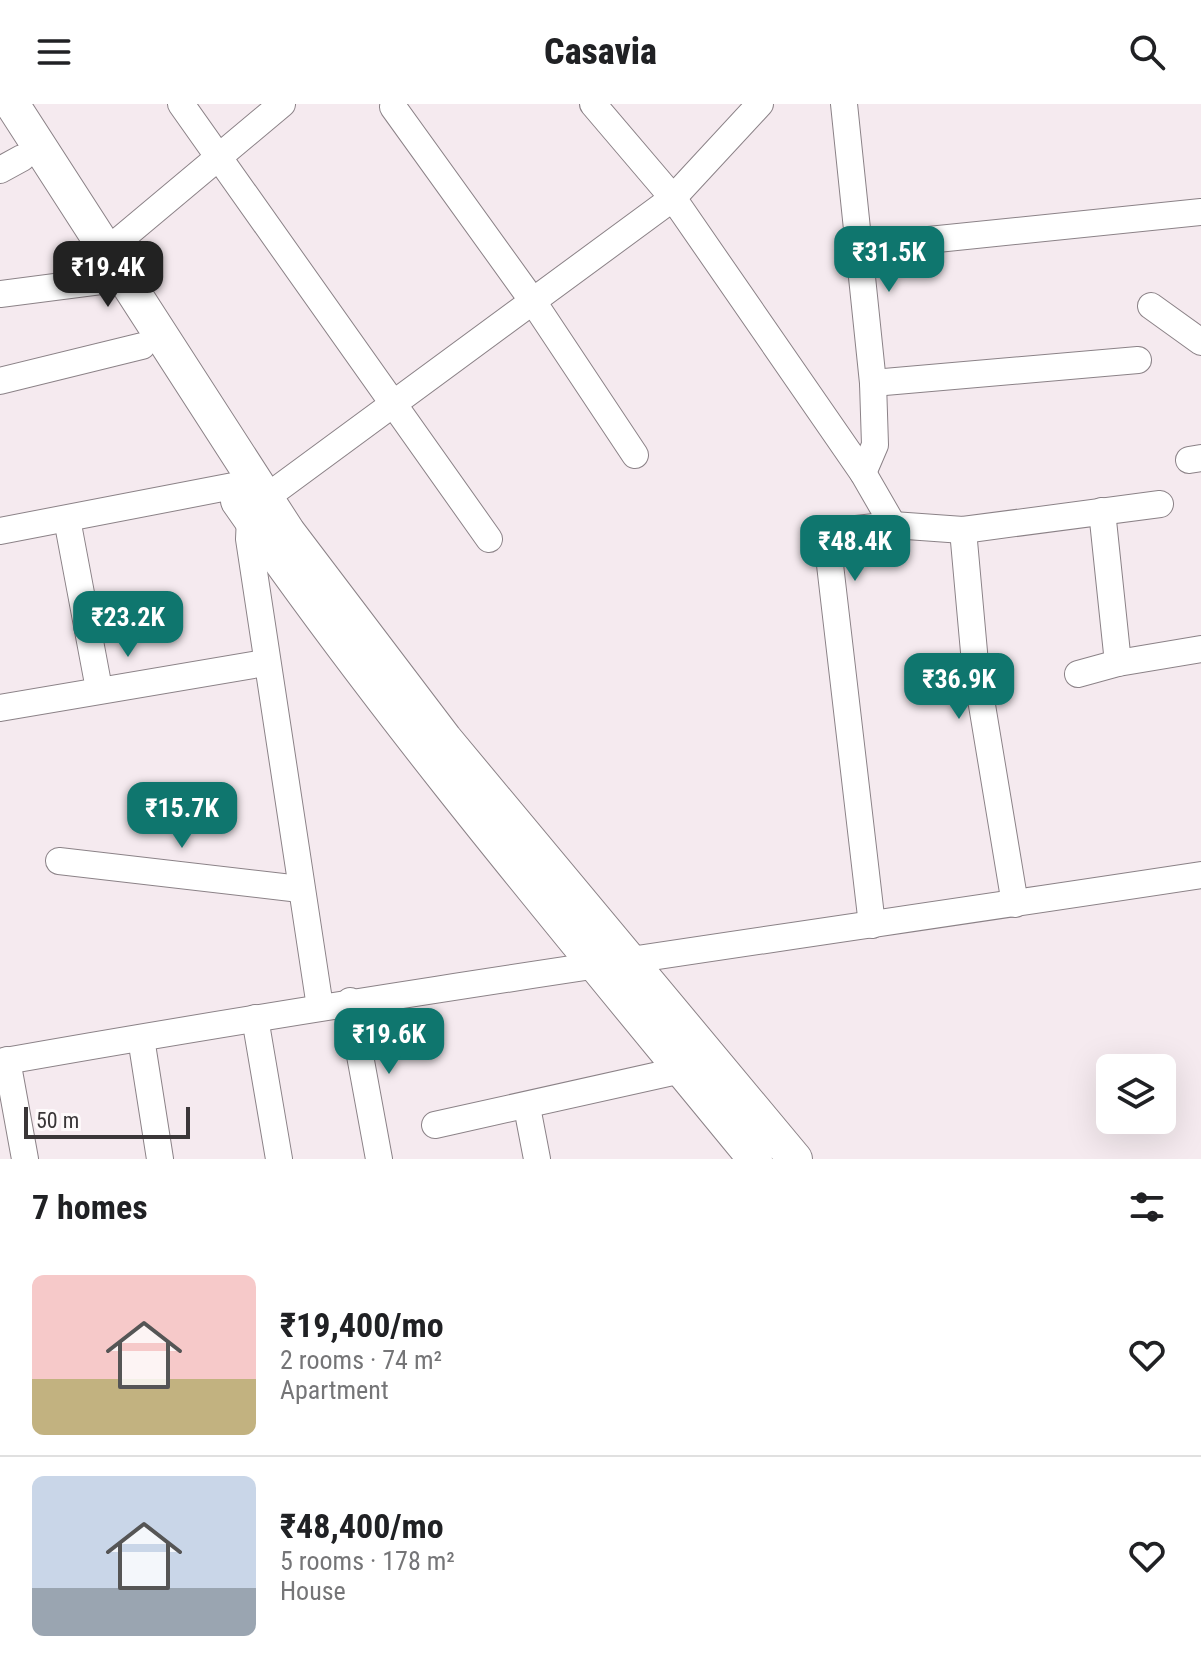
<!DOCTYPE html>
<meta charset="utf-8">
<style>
:root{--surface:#fff;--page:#f2f2f2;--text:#202124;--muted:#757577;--line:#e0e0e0;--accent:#0f766e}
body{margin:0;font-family:"Roboto Condensed",sans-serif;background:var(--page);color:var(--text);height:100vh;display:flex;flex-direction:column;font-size:30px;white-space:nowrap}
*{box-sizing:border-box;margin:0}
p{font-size:26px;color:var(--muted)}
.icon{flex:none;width:44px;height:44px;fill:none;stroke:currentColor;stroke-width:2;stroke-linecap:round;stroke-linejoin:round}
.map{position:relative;height:1055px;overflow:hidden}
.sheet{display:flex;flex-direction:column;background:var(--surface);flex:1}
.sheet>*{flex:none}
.controls{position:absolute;left:1096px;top:950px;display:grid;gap:16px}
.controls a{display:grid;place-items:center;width:80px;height:80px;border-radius:12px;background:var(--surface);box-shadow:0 8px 32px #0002;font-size:40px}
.scale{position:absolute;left:24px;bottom:20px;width:166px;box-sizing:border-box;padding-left:8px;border:4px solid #3a3638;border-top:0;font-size:22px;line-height:28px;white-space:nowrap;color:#3a3638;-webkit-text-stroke:6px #fefafb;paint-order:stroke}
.price{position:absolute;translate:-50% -68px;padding:0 18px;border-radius:16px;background:var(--accent);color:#fff;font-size:26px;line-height:52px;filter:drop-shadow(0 2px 4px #0008)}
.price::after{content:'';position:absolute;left:50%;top:48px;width:24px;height:18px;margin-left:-12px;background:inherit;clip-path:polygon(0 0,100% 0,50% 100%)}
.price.active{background:#222;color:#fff}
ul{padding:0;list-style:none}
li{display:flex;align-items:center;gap:24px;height:200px;padding:0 32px}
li+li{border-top:2px solid var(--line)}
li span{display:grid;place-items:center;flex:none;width:224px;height:160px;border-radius:12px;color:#555}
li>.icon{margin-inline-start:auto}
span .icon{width:96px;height:96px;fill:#fffc;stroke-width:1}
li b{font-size:34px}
h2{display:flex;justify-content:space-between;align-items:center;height:96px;padding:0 32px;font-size:34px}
header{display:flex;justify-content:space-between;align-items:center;height:104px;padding:0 32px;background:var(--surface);font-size:36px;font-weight:800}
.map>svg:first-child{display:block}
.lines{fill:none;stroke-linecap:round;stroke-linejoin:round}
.minor-casing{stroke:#8b8287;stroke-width:28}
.major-casing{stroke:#8b8287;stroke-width:36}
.minor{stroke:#fff;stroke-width:26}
.major{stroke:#fff;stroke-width:34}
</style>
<header><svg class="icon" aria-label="menu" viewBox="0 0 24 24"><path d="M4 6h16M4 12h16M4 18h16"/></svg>Casavia<svg class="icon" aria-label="search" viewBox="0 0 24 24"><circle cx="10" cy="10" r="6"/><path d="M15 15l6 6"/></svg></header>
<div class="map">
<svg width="1201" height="1055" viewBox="0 0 1201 1055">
<rect width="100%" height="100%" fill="#f5eaef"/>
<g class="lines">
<g class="minor-casing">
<g id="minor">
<polyline points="181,0 489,435"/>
<polyline points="593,0 673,94 863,369 893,421"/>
<polyline points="844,0 873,279 875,341 863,369"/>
<polyline points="393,3 532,196 635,351"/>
<polyline points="0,66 22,54"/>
<polyline points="860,143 1201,108"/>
<polyline points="91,160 282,0"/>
<polyline points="0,190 101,177"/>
<polyline points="1151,202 1201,238"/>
<polyline points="0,277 142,242"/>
<polyline points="873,279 1138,256"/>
<polyline points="1189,356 1201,354"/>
<polyline points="1102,407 1118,559"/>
<polyline points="67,415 99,585"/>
<polyline points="963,426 975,559 1015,800"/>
<polyline points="0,427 254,378"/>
<polyline points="1078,570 1118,559 1201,545"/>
<polyline points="0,604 265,559"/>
<polyline points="59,757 300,785"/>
<polyline points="872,821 827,435 838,427 893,421 963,426 1160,400"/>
<polyline points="350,897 379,1055"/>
<polyline points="320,903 249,435 250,414 264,395 673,94 760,0"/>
<polyline points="255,914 279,1055"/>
<polyline points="141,934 160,1055"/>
<polyline points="7,956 25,1055"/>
<path d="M0,958C399,887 800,832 1201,771"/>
<polyline points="527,1003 537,1055"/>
<polyline points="435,1021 695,963"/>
</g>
</g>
<g class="major-casing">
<g id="major">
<polyline points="12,0 288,428 445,635 795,1055"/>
<path d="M238,397C397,626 578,839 755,1055"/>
</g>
</g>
<use href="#minor" class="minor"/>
<use href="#major" class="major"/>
</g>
</svg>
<div class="controls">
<a><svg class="icon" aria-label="layers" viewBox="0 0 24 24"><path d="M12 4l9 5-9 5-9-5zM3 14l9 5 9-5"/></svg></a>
</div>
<div class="scale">50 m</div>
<b class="price" style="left:889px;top:190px">₹31.5K</b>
<b class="price active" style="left:108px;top:205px">₹19.4K</b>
<b class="price" style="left:855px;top:479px">₹48.4K</b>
<b class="price" style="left:128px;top:555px">₹23.2K</b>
<b class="price" style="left:959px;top:617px">₹36.9K</b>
<b class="price" style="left:182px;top:746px">₹15.7K</b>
<b class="price" style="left:389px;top:972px">₹19.6K</b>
</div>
<section class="sheet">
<h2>7 homes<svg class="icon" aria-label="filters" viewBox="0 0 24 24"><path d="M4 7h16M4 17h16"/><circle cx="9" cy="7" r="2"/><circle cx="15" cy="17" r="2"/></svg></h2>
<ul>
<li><span style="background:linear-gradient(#f6c9c9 65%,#c2b280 0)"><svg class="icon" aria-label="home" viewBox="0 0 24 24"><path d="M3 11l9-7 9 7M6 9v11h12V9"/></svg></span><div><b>₹19,400/mo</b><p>2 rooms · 74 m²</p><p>Apartment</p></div><svg class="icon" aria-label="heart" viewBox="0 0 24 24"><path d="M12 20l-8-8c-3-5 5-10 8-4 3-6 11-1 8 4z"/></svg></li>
<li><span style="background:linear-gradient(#c9d6e8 70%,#9aa5b1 0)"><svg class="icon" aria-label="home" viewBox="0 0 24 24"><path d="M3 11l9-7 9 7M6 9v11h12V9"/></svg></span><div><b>₹48,400/mo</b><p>5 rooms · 178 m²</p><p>House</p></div><svg class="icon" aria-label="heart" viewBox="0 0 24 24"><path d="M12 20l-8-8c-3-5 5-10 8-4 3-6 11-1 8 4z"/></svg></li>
</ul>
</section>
